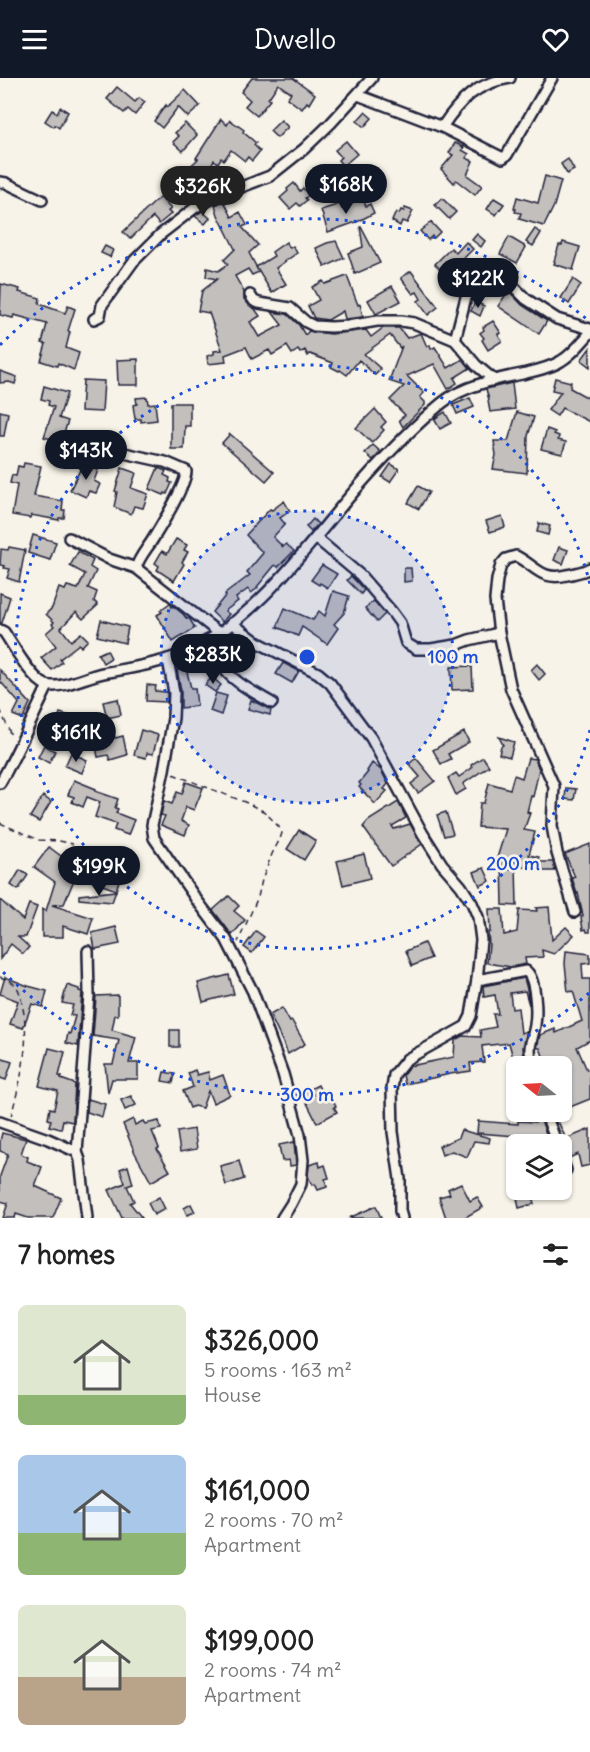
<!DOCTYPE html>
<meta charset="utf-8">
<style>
:root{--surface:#fff;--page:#f6f6f6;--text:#222;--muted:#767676;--accent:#111827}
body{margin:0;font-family:Delius,sans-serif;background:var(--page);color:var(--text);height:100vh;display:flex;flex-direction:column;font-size:22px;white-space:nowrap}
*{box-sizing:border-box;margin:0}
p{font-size:20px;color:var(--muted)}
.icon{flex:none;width:33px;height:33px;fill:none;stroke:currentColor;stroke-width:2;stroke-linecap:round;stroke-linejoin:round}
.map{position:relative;height:1140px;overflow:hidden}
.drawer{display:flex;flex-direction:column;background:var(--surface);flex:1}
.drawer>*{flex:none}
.needle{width:39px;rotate:288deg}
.buttons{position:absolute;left:506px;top:978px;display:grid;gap:12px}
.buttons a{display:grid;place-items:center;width:66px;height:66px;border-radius:9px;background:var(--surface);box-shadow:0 2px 4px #0004;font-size:30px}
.price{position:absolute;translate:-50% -51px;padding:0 14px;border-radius:21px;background:var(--accent);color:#fff;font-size:20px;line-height:39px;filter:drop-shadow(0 2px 3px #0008)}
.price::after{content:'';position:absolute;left:50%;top:36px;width:18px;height:14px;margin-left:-9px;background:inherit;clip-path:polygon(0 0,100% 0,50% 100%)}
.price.selected{background:#222;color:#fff}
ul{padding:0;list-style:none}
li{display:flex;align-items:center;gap:18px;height:150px;padding:0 18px}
li span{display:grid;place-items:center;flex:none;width:168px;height:120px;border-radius:9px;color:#555}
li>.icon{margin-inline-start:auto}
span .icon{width:72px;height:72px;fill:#fffc;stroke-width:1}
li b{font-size:26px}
h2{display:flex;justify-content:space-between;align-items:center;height:72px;padding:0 18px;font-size:26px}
header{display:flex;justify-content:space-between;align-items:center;height:78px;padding:0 18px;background:var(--accent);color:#fff;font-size:27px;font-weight:600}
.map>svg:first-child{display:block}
.building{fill:#c2bfbd;stroke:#22223b;stroke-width:1.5}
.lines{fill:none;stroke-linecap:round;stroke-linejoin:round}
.minor-casing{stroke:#22223b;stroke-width:14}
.path{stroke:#22223b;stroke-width:1.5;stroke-dasharray:6 4.5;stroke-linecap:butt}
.minor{stroke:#f7f3e8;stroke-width:9}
.ring{fill:none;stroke:#1d4ed8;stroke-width:3;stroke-dasharray:3 6}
.centre{fill:#1d4ed8;stroke:#f7f3e8;stroke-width:3}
.ring-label{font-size:18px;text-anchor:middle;font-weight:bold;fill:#1d4ed8;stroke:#f7f3e8;stroke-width:5;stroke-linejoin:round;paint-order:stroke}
</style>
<header><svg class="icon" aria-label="menu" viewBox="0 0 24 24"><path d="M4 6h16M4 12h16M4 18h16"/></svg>Dwello<svg class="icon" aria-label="heart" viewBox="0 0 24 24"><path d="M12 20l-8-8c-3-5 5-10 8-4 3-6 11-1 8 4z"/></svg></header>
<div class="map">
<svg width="590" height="1140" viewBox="0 0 590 1140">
<rect width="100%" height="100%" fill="#f7f3e8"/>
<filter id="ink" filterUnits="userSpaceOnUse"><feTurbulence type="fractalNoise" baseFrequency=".0167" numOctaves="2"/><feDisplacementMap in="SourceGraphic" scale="12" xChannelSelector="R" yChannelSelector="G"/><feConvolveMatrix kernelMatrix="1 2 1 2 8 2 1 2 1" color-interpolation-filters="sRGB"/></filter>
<g filter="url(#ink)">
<g class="building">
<polygon points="252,0 293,0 315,16 309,26 307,24 302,31 287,20 291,15 278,6 268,21 270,22 257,38 245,28 250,22 241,14"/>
<polygon points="117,9 135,24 139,20 145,24 135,37 128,31 124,35 107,21"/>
<polygon points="185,12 200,28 188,39 178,29 162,50 154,43 166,27 167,29"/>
<polygon points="60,29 68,34 59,50 55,47 54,49 45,43 52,32 57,35"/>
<polygon points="365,34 372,40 364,49 357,43"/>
<polygon points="221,41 227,47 230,42 244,52 243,54 256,65 254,67 260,73 252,83 248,79 245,83 231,72 224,82 221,80 218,85 214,82 205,96 209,99 199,108 192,101 189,103 182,96 198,81 196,80"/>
<polygon points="281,42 288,49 277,60 270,53"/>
<polygon points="185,45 197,57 183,73 173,64 179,58 175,55"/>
<polygon points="346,63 357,76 343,88 338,82 341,79 335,72"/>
<polygon points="455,65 464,69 462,72 469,76 466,80 473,83 467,97 482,108 475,117 456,102 454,105 441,91 453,77 449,75"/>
<polygon points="568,81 574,92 567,96 561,86"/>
<polygon points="173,94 180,99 173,108 166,104"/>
<polygon points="545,98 561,103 554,128 544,148 519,141 521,135 515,134 516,131 514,131 517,119 538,125"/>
<polygon points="294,105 300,113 303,110 309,117 305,120 307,122 300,128 297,125 290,131 280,120 288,113 287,111"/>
<polygon points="160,119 171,131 168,133 171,136 159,146 153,139 130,161 123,154"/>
<polygon points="362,119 366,128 370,126 374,135 359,143 328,154 321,132 340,126 342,131"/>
<polygon points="442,120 456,134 449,141 435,127"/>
<polygon points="494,120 504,126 496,137 487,131"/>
<polygon points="224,123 232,139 240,134 247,147 242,149 258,167 249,175 259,194 252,197 248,191 235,198 244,214 244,221 249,227 255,231 260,238 250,244 259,259 282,247 272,234 287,236 299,247 305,257 309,253 331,256 366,252 371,259 383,250 399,250 407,260 421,255 427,269 430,267 431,271 435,269 448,290 463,281 470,290 454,300 457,305 448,311 434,286 407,298 424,315 420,319 425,324 425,327 403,349 399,342 405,337 390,322 404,308 389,303 402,268 400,270 390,257 364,276 381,291 375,297 359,282 347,297 340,292 339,293 331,289 333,285 310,276 308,278 305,272 300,275 298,272 292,276 287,268 272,277 269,272 252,281 246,269 225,277 226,284 208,286 207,278 214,276 214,273 222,272 209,235 198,233 202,213 217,201 206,199 207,190 218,193 228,186 224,182 235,171 218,137 215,127"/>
<polygon points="405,130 413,133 407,145 402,143 400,148 392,143 396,134 399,136 401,132 404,133"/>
<polygon points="202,133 210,140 205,146 195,138"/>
<polygon points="431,144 440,154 434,160 432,158 428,162 420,153"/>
<polygon points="360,149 361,149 380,185 355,196 348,175 363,169"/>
<polygon points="535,151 541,155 533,168 526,164"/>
<polygon points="477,156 485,163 481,169 472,162"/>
<polygon points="509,159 526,169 517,185 500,176"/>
<polygon points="336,163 344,180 325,189 316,170 327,165"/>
<polygon points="286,164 290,170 293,168 297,175 276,190 286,206 272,215 256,189 274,178 272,174"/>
<polygon points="466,164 473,171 461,183 477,193 468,208 450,197 448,199 435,186 451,170 456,175"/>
<polygon points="563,164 580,169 573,192 554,186 555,184 554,183 559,167 562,167"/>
<polygon points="105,168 113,172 110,179 101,175"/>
<polygon points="411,193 438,229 428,237 418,223 421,221 417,214 413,216 401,200"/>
<polygon points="347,198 358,227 360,226 363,239 345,241 343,233 328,242 314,240 308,228 319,222 312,209 323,203 325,206"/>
<polygon points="573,201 581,207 569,226 561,220"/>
<polygon points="1,206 20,211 19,214 40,220 39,226 65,235 68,228 75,231 68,253 70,254 66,270 79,275 74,292 58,285 57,288 41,283 46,266 42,265 47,246 14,237 13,240 0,237"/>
<polygon points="392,208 401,223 376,236 368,222"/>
<polygon points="496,209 507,211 522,227 547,243 539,256 498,228 505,218 495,211"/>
<polygon points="475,224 484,228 480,238 471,233"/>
<polygon points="493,243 501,255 498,256 502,263 488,272 482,262 484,260 480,255 484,252 483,249"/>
<polygon points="590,270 590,289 581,282"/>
<polygon points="138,281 138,307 118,307 117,282"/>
<polygon points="0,293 17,299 15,306 9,304 0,305"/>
<polygon points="555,300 571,304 570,310 590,321 590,344 562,330 557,338 548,332 561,314 552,312"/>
<polygon points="83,302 104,303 102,334 81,333"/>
<polygon points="512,305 515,331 490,334 488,323 489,322 486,311"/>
<polygon points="44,308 67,315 59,340 68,343 61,364 44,359 54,329 48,327 49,323 41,321"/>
<polygon points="147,319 148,326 155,325 157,342 141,344 141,341 135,341 133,327 137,326 136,320"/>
<polygon points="470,320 474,329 457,336 453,327"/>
<polygon points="171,325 190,325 190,348 185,348 184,371 171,371"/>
<polygon points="375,331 386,344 381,349 384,352 372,365 356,350"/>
<polygon points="0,333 8,335 4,358 0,358"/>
<polygon points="445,334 451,345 440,351 434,341"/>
<polygon points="517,334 534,339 528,358 527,395 493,391 496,377 494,363 508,363"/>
<polygon points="547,351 555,354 554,356 559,358 558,362 566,364 562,376 541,371"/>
<polygon points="230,356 274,394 266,403 222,365"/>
<polygon points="373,367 381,374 373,382 365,375"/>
<polygon points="24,385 41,388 34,418 63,423 62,432 65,432 64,440 59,440 59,442 31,437 30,440 12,437 17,407 10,405 12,397 16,398 18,388 23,389"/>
<polygon points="83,386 98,392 94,403 100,406 96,415 89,413 86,419 70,412"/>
<polygon points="391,386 399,391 390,404 382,399"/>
<polygon points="122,390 136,395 131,410 148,416 143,430 134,428 131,436 114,429 117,414 115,413"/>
<polygon points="158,390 166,393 164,397 170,400 169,404 172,405 167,416 165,415 164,417 149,411"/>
<polygon points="418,408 429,414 419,431 408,425"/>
<polygon points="284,423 290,433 280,440 285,446 273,459 283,469 286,466 294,473 278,489 275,487 257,509 258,510 251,515 248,511 236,520 238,523 225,533 229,536 222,544 212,534 226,517 225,516 250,497 247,494 263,475 246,457 270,431 272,432"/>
<polygon points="502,438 505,449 490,454 486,443"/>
<polygon points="313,441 318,446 311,454 306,449"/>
<polygon points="539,445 550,448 548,457 537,454"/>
<polygon points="33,457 56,464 50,482 28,475"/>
<polygon points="176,461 187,467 184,472 188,474 182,484 184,486 174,503 157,492 159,488 155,485 162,473 167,476"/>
<polygon points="9,469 25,472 19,504 7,500 10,491 4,490 5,488 0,487 1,471 8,472"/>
<polygon points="559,469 568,472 563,486 554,482"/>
<polygon points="78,474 93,482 90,489 96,493 88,510 97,514 94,523 98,527 83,541 76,534 61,550 71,563 81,555 88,562 81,569 79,566 60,581 62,584 52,592 41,580 56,568 46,555 54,548 52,546 54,544 46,536 52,530 59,510 65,512 67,508 78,511 85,496 70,488"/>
<polygon points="322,487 337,496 328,510 320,505 319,507 311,502"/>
<polygon points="404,490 411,490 412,503 404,504"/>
<polygon points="351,498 364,512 361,516 347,502"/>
<polygon points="333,513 349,518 344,535 334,546 338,550 327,566 302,549 298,558 277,549 285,530 313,542 319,533 325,538"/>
<polygon points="0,515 10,519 2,545 0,545"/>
<polygon points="374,523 385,536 377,544 365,530"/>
<polygon points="170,525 172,529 173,528 183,536 187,541 189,540 195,550 173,564 157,537 162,534 160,532"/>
<polygon points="101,542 128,549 125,565 97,558"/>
<polygon points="107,572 111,580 103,585 98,576"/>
<polygon points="283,585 299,593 292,605 276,596"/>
<polygon points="537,586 545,596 539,602 531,592"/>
<polygon points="472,588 473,611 452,612 451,589"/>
<polygon points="186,590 191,610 195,610 197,628 181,630 181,612 177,592"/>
<polygon points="0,592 30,625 23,641 13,637 19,625 0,603"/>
<polygon points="212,599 221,607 215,614 205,607"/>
<polygon points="147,607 156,608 155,613 167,614 167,624 146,623"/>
<polygon points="216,615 227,618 221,637 210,633"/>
<polygon points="118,621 121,637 107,640 103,624"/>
<polygon points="251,622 271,632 270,637 248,631"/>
<polygon points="60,635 73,639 69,647 51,660"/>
<polygon points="110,642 115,660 123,658 127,677 110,682 108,677 98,679 95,664 100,663 95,647 105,650 100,644"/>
<polygon points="141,652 158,657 153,676 147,675 146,680 134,677"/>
<polygon points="464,654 469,664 448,676 451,681 441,686 433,672"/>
<polygon points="499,659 514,664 510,679 499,676 501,668 503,667"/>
<polygon points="44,667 55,673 49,685 38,679"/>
<polygon points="71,675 87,682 82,695 65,688"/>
<polygon points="483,679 489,688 463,706 466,711 456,717 448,700 456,695 459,699 472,690 471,687"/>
<polygon points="416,680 435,703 418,715 411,706 420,699 409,686"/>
<polygon points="528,680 535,681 539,691 533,719 531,718 527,734 530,735 524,752 535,754 529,777 539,779 538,784 553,784 555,793 540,793 516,787 517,828 503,827 502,782 497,780 506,751 478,749 480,725 484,725 489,705 510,711 514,697 522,700"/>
<polygon points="372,685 381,692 388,706 384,711 387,713 375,726 359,709 361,707 359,705 368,694 367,693"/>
<polygon points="74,702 96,711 95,713 118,721 115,730 118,731 116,735 134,742 128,757 114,752 116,746 95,739 100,724 87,719 83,729 72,724 74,719 68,717"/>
<polygon points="186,704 203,710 194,732 186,729 181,743 189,747 185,757 161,747 165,738 161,737 164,723 172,726 177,714 182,716"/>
<polygon points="566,710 576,711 574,722 565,721"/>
<polygon points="43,718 51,724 39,744 30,739"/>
<polygon points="398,724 406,740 392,748 394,751 410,746 422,766 391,788 363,749 368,743"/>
<polygon points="446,734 453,756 444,758 437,737"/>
<polygon points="299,752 316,763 304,782 287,771"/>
<polygon points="590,766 590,854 587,854 586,851 583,852 581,839 583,838 578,815 577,816 572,800 575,799 565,776"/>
<polygon points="49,769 80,792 81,789 119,803 116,812 76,797 64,826 52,827 93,840 88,856 63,848 63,859 42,859 42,831 46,833 55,804 34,789"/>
<polygon points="364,776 370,800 343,807 337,783"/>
<polygon points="484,790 490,803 480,808 474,794"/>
<polygon points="20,792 28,797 18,812 11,807"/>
<polygon points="116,813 112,824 79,821 79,817"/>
<polygon points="229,818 239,828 234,833 245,842 232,857 213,832"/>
<polygon points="0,822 23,842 29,826 37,829 26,859 18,859 29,869 23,876 11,866 0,881"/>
<polygon points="549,829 552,862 566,849 574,857 554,876 542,872 543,879 525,880 526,886 511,889 487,885 489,867 488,854 490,854 489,831 502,831 504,857 517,854 519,832 537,833 536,830"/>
<polygon points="116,849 120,866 95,871 92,855"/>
<polygon points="256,853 264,859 252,875 244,869"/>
<polygon points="424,865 431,880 412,888 406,873"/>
<polygon points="566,873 590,876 590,885 582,886 583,901 590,901 590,963 588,963 577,969 587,992 590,990 590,1021 565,1031 561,1020 561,988 547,988 540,970 537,970 540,957 555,951 556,955 582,943 573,913 568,914 565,886"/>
<polygon points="229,897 234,916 203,924 198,905"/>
<polygon points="5,899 28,908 47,913 43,929 32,926 23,950 10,946 18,923 0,916"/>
<polygon points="524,900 527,911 529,927 525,913 510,915 512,931 518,930 521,955 527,953 523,969 524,984 515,987 509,965 482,968 484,984 470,985 471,993 450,996 405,1006 403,997 410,988 454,979 455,962 462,958 481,959 480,952 496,949 493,936 498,936 495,917 484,919 483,908"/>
<polygon points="67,907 79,911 79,913 82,914 78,968 66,965 68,955 70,956 75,938 70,937 73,927 62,925"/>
<polygon points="118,917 118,937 115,937 112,952 136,959 129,985 138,985 138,1001 112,1001 108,1015 105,986 113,986 119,962 93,958 96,918"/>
<polygon points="282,930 290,944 292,943 305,966 288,976 270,937"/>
<rect x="170" y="952" width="9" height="17"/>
<polygon points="49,970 65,974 59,998 62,999 61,1001 75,1006 73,1044 63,1042 61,1051 49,1048 51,1042 48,1041 50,1030 54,1031 58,1013 39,1008"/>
<polygon points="0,980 12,984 6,1002 0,1000"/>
<polygon points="195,992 197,997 208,994 210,1002 223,997 230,1017 213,1025 208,1013 202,1030 194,1028 190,1030 183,1013 193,1009 188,995"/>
<polygon points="164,994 175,996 173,1005 162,1003"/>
<polygon points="318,1007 322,1015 328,1012 336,1028 334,1029 337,1034 317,1045 302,1015"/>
<polygon points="131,1018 136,1027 125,1032 121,1022"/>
<polygon points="88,1021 105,1026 102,1039 87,1034"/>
<polygon points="532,1034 538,1034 550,1066 544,1066 542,1062 517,1061 518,1058 477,1055 478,1043 518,1046 518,1043 535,1044"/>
<polygon points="552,1034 554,1034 566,1061 590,1051 590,1087 581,1089 578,1076 569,1080 566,1073 561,1071 563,1068 563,1064"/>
<polygon points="133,1041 135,1047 143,1043 145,1046 159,1043 161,1051 152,1053 159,1070 157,1071 170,1093 151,1104 135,1075 123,1046"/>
<polygon points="194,1051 197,1071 180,1074 177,1054"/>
<polygon points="461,1052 490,1060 489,1065 474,1063 467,1079 452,1073 442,1077 439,1068 458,1060"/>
<polygon points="2,1055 26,1061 21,1076 28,1079 27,1083 42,1089 35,1108 61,1120 53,1140 28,1140 16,1136 15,1140 3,1140 8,1125 0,1123 0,1098 8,1076 0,1073 0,1063"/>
<polygon points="294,1064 296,1087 290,1088 289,1082 282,1083 279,1067"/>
<polygon points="239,1083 244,1101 226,1107 220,1088"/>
<polygon points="319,1084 320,1089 325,1087 329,1100 325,1101 327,1109 318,1112 315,1106 312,1107 308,1098 309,1087"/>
<polygon points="128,1088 133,1106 127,1108 134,1123 130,1125 142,1140 122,1140 109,1112 125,1105 120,1091"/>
<polygon points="461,1105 470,1123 477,1119 483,1129 464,1140 446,1140 439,1119 450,1116 448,1111"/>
<polygon points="531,1112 534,1126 519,1130 516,1115"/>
<polygon points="159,1119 165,1131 154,1137 148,1125"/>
<polygon points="191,1126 195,1134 187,1137 184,1130"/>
<polygon points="376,1128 381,1140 349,1140"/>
</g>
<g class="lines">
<g class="minor-casing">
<g id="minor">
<polyline points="358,17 442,49 503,80 507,77 552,0"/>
<path d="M442,49C460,22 477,5 510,0"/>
<polyline points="0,104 6,105 42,122"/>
<polyline points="250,217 254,223 259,225 290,230 306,244 314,248 331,249 348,248 377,243 401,243 414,245 455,262 476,287 494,302"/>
<polyline points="94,241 100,238 102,227 133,184 161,156 196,129 213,120 270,98 304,71 331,45 372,0"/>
<polyline points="455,262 466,219 476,210 493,202 510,205 526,221 557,241 590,251"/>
<path d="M88,367L165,384L186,393C187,405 161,448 153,461C147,471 139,479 136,490"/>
<polyline points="69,460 109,481 136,490 219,555"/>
<polyline points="316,460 360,497 392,534 400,545 406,565 416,571 431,571 456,567 469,562 499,555"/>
<polyline points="232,545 257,564 318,595 330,605 371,660 423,756 442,786 461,808 472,825 478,839 481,862 477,902 471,938 466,948 407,981 394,997 392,1011 393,1054 400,1101 400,1133 402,1140"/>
<path d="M0,552L4,554C13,567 31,601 46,607C60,612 87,598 103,595C130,590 160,586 186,574C260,541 312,460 364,402C388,375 414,348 442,325C463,308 496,301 522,296C535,293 550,290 561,283C573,276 581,265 590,255"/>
<path d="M215,559C216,568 217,579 222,587C229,602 257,616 272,625"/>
<polyline points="168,581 174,615 173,640 164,692 152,747 154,760 196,821 226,861 253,914 283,996 300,1057 303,1082 301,1106 291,1126 282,1140"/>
<path d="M0,705C18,674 32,640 48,608"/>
<path d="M575,834L557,775L552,748L554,708L511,611L499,555L495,522L497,502L501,487L506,481L516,478C537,489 541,503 567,497C576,495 583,494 590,490"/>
<path d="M477,902L526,893C536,900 537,934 535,947C534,954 531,962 530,970C530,976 531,982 531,988"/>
<polyline points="545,1034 557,1066"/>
<polyline points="0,1044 48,1061 77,1074 80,1082 87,1140"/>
<polyline points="77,1074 89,917 88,873"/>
<polyline points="561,1078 566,1092"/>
</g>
</g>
<g class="path">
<polyline points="0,631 12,660"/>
<polyline points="173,696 247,725 265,734 279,749 282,755 280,761 272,776 262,802 258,819 238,864"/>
<polyline points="0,745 39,762 59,763 73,766"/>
<path d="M0,899C6,901 12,903 16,908C20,913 21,920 22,926C31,964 21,1001 11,1038"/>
</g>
<use href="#minor" class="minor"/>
</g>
</g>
<circle cx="307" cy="579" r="146" fill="#1d4ed8" fill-opacity=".12"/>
<g class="ring">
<circle cx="307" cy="579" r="146"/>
<path d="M590 652A292 292 0 1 1 590 506"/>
<path d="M589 915A438 438 0 0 1 0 891M0 267A438 438 0 0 1 589 243"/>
</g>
<circle cx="307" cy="579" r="9" class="centre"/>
<g class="ring-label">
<text x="453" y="585">100 m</text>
<text x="513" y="792">200 m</text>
<text x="307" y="1023">300 m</text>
</g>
</svg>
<div class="buttons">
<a><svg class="needle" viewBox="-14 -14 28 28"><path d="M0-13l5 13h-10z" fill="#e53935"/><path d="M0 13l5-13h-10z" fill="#767676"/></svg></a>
<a><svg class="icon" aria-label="layers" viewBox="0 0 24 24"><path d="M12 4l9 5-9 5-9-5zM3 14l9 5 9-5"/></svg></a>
</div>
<b class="price" style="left:346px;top:137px">$168K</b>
<b class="price selected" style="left:203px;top:139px">$326K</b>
<b class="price" style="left:478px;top:231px">$122K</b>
<b class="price" style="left:86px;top:403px">$143K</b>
<b class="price" style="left:213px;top:607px">$283K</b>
<b class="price" style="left:76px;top:685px">$161K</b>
<b class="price" style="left:99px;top:819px">$199K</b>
</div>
<section class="drawer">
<h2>7 homes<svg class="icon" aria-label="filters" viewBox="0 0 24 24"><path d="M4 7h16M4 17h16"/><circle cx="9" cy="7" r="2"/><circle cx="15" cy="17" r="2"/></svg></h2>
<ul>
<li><span style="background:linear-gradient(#dfe7d0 75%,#8fb573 0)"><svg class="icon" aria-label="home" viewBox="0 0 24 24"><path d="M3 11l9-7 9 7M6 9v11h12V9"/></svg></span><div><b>$326,000</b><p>5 rooms · 163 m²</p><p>House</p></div></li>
<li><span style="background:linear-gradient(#a9c7e8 65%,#8fb573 0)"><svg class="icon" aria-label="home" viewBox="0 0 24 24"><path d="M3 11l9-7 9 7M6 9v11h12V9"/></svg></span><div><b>$161,000</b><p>2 rooms · 70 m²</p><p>Apartment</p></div></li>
<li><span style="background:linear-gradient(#dfe7d0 60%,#b9a48a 0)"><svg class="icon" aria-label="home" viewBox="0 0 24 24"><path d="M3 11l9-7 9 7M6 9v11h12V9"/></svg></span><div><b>$199,000</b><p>2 rooms · 74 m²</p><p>Apartment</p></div></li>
</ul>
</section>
